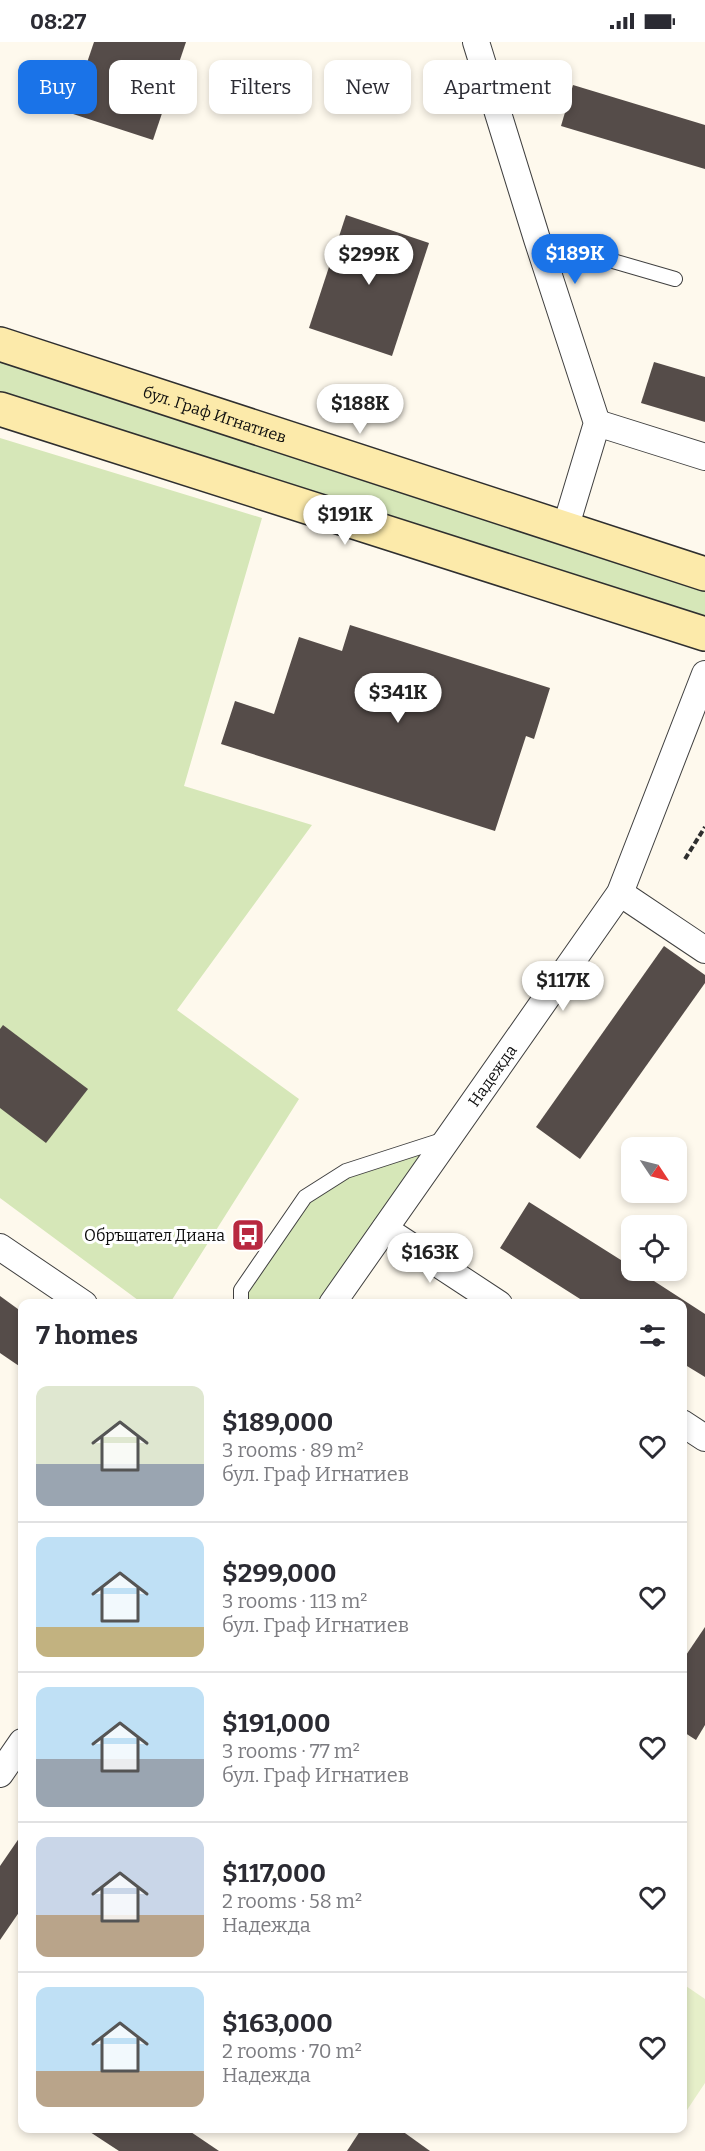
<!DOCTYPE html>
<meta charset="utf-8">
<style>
:root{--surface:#fff;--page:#f7f7f7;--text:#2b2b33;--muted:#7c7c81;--line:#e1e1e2;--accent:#1a73e8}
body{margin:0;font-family:Bitter,serif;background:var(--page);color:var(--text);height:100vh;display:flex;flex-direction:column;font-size:22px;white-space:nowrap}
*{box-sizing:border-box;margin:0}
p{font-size:20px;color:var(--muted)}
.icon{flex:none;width:33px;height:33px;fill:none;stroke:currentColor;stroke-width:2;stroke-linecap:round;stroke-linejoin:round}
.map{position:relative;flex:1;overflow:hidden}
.drawer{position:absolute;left:18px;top:1257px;width:669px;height:834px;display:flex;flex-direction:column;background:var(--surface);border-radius:12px;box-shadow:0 3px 9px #0003}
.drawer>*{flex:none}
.top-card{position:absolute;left:18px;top:18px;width:669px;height:54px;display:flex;gap:12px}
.needle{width:39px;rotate:125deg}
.buttons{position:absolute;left:621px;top:1095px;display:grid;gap:12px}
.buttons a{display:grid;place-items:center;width:66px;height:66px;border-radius:12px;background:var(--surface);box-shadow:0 3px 9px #0003;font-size:30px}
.price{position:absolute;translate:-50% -51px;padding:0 14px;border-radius:21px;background:#fff;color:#222;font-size:20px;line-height:39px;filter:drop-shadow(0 2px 3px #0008)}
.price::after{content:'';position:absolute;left:50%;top:36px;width:18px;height:14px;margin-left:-9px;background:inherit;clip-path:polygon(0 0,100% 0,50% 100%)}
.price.active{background:var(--accent);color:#fff}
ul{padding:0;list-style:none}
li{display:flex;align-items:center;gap:18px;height:150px;padding:0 18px}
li+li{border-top:2px solid var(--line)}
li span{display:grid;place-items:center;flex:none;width:168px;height:120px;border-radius:12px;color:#555}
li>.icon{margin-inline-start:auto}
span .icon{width:72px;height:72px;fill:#fffc;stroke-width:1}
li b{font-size:26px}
h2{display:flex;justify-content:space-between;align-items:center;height:72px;padding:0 18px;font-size:26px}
.pill{padding:0 21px;border-radius:12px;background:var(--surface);box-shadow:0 3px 9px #0003;font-size:21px;line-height:54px}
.pill.active{background:var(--accent);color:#fff}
.status{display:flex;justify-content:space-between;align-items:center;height:42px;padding:0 30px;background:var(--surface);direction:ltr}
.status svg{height:16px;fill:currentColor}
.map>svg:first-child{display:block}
.green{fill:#d6e7b8}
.pitch{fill:#e6efc9}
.building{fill:#554c49}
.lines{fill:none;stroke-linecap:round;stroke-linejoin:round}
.service-casing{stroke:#404040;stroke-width:16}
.minor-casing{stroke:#404040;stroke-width:28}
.secondary-casing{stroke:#2f2f2f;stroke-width:36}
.path{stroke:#2f2f2f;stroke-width:4;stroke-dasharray:6 3;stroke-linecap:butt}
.service{stroke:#fff;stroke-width:14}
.minor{stroke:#fff;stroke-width:26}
.secondary{stroke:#fceaaa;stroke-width:33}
.labels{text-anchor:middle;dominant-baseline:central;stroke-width:6;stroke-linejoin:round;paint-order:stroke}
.street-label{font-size:16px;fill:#0d0d0d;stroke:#fff}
.poi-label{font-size:16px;fill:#0d0d0d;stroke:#fff;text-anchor:end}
</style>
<div class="status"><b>08:27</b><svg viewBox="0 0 49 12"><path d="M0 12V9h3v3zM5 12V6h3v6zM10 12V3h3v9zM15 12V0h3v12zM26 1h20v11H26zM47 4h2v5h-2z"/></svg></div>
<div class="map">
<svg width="705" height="2109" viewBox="0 0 705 2109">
<rect width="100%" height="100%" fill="#fef9ed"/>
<g class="green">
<polygon points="0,302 705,532 705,592 0,367"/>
<polygon points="0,396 262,476 184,744 312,783 177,968 299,1057 170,1261 142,1261 0,1156"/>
<polygon points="449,1096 332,1261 241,1262 305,1155 346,1129"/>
</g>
<polygon class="pitch" points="683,1942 705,1957 705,2041 683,2074"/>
<g class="building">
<polygon points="94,0 186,0 153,98 70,71"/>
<polygon points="573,43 705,83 705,127 561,84"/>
<polygon points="346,173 429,201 392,314 309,286"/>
<polygon points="654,320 705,335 705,380 641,361"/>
<polygon points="350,583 550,646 534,697 526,694 495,789 221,702 235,659 274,672 299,595 342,609"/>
<polygon points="664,904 705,933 705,941 580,1117 536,1085"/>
<polygon points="3,983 88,1047 46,1101 0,1066 0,987"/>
<polygon points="529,1160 632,1225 632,1228 637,1228 705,1272 705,1335 682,1321 682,1262 588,1262 500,1206"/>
<polygon points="0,1254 22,1270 22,1326 0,1311"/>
<polygon points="705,1585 705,1683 696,1698 682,1689 682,1619"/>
<polygon points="22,1792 22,1866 0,1898 0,1824"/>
<polygon points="92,2086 185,2086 219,2109 119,2109 90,2090"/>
<polygon points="362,2086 398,2086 430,2109 347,2109"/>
</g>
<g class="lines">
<g class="service-casing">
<g id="service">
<polyline points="537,197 675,237"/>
<polyline points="241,1262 241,1248 305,1155 346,1129 445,1097"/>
</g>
</g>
<g class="minor-casing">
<g id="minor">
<polyline points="476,0 537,197 597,381 565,487"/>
<polyline points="597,381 705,415"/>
<polyline points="620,851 705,908"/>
<polyline points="385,1187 499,1262"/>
<polyline points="0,1205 84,1262"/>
<path id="s1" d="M332,1262L620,851L705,632"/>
<polyline points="682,1381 705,1396"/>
<polyline points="0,1732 22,1700"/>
</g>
</g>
<g class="secondary-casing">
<g id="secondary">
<path id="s2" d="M0,302L705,532"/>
<polyline points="0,367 705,592"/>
</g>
</g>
<polyline class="path" points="685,817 705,785"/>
<use href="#service" class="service"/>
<use href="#minor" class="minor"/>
<use href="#secondary" class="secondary"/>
</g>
<defs>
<g id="bus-square" transform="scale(1.725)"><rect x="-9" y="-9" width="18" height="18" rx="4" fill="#b82940" stroke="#fff"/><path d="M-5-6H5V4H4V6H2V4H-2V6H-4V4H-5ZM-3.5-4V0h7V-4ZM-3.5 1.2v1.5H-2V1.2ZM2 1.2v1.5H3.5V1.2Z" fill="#fff"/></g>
</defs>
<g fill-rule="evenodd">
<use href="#bus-square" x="248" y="1193"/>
</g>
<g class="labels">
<g class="street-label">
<text stroke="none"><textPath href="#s2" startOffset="226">бул. Граф Игнатиев</textPath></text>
<text stroke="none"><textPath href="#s1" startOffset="279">Надежда</textPath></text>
</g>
<g class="poi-label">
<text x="225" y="1193">Обръщател Диана</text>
</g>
</g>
</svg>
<div class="buttons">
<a><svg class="needle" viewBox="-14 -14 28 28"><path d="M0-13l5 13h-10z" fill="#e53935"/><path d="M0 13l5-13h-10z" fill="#7c7c81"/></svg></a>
<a><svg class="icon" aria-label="locate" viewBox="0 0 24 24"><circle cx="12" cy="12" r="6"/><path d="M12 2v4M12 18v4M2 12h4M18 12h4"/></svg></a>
</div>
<b class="price active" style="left:575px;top:243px">$189K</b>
<b class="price" style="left:369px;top:244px">$299K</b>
<b class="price" style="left:360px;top:393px">$188K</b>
<b class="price" style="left:345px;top:504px">$191K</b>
<b class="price" style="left:398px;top:682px">$341K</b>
<b class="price" style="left:563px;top:970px">$117K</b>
<b class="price" style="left:430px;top:1242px">$163K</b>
<div class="top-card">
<a class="pill active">Buy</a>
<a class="pill">Rent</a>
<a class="pill">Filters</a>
<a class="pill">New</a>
<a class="pill">Apartment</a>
</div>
<section class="drawer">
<h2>7 homes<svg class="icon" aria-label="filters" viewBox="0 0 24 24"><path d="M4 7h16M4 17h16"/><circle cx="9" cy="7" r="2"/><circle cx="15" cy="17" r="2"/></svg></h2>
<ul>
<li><span style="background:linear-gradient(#dfe7d0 65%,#9aa5b1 0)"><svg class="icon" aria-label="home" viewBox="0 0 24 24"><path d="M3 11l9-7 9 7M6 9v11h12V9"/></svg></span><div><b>$189,000</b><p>3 rooms · 89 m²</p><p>бул. Граф Игнатиев</p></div><svg class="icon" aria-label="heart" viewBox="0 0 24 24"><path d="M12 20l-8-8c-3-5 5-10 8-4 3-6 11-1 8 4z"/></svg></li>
<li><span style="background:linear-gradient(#bfe0f5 75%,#c2b280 0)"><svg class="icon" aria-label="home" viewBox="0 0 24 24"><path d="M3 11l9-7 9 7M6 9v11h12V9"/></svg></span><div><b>$299,000</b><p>3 rooms · 113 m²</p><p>бул. Граф Игнатиев</p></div><svg class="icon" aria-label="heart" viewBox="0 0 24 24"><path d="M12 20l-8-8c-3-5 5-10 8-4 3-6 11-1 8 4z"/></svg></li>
<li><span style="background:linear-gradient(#bfe0f5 60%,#9aa5b1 0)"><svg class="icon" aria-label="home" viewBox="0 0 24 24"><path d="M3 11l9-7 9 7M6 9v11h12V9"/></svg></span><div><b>$191,000</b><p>3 rooms · 77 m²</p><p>бул. Граф Игнатиев</p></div><svg class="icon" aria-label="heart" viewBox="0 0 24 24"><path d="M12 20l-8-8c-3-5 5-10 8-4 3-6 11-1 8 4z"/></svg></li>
<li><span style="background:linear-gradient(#c9d6e8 65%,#b9a48a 0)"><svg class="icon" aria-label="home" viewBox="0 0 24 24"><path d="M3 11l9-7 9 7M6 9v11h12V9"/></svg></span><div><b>$117,000</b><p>2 rooms · 58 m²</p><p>Надежда</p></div><svg class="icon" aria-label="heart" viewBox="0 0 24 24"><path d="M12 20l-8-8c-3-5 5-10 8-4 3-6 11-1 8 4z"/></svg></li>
<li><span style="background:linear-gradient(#bfe0f5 70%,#b9a48a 0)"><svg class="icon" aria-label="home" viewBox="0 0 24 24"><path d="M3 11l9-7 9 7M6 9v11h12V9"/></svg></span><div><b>$163,000</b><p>2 rooms · 70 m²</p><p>Надежда</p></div><svg class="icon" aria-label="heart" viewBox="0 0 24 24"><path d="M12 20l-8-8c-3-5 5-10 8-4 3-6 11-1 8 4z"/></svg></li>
</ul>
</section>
</div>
